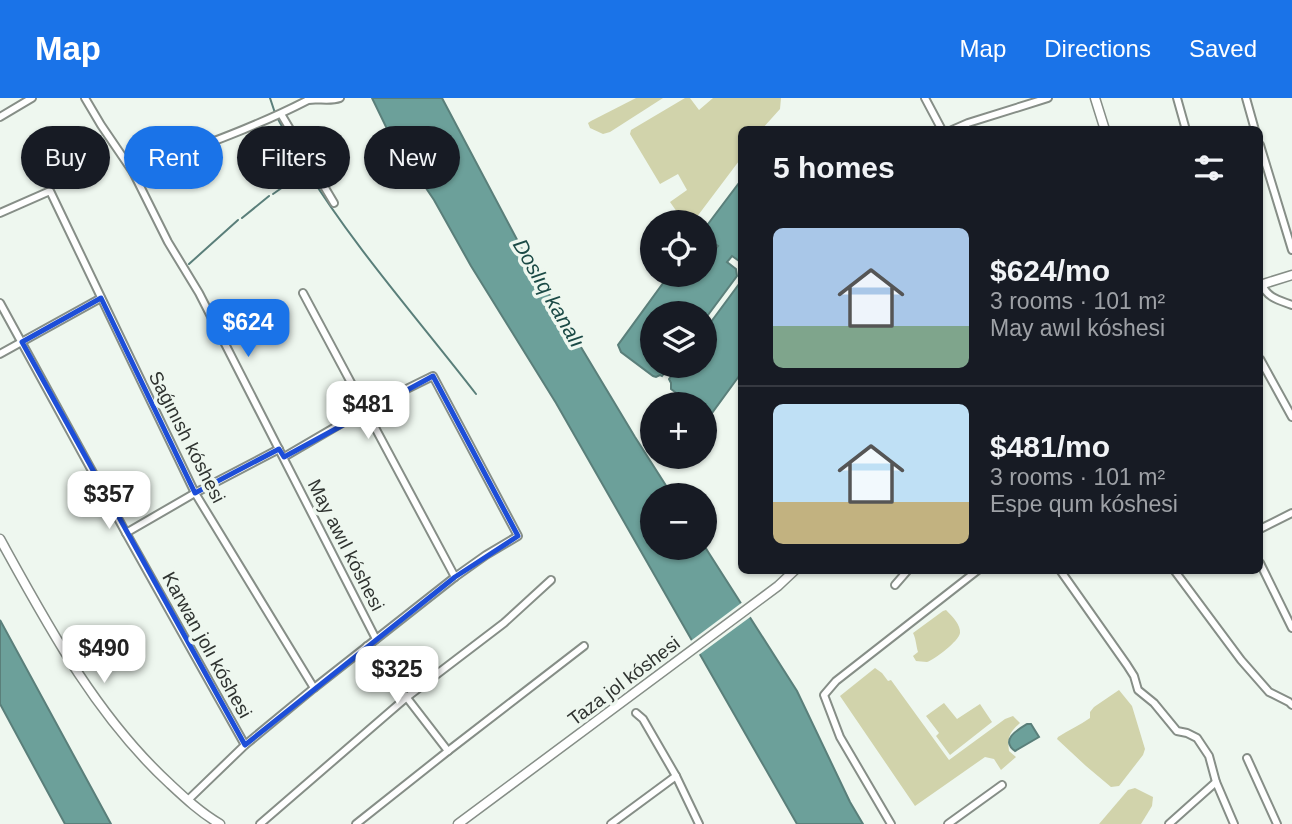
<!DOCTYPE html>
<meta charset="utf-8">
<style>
:root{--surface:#171b24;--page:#20242c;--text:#f1f3f6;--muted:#9ea1a6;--line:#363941;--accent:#1a73e8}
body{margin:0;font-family:Helvetica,sans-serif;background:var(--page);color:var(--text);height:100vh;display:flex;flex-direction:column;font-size:26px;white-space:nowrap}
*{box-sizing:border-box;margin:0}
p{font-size:23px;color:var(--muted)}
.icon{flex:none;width:38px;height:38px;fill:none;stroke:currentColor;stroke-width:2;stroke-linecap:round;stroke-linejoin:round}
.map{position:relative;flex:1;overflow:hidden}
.sheet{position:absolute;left:738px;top:28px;width:525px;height:448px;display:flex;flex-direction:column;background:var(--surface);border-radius:10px;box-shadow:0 2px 5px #0004}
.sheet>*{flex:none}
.top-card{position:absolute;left:21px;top:28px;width:612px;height:63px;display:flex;gap:14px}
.controls{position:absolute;left:640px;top:112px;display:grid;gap:14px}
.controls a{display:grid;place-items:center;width:77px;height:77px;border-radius:50%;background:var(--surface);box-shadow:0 2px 5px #0004;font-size:35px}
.price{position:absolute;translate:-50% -60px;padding:0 16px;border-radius:14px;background:#fff;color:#222;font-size:23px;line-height:46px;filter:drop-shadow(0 2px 4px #0008)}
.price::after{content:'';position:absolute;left:50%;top:42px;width:21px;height:16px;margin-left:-10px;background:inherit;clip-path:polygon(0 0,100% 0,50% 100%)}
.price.selected{background:var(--accent);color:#fff}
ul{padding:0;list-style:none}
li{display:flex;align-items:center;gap:21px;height:175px;padding:0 35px}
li+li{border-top:2px solid var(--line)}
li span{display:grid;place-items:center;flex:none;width:196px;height:140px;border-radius:10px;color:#555}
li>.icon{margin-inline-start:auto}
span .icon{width:84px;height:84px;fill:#fffc;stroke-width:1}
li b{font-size:30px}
h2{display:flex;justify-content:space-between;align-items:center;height:84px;padding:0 35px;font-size:30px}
.pill{padding:0 24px;border-radius:32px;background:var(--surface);box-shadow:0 2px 5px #0004;font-size:24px;line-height:63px}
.pill.selected{background:var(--accent);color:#fff}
header{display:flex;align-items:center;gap:42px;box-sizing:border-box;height:98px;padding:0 35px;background:var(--accent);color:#fff}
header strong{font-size:33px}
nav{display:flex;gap:38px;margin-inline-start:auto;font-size:24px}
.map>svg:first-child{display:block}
.green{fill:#d1d3ab}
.water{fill:#6ca09a;stroke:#5a7f7a;stroke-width:2}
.pier{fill:#eef7ef}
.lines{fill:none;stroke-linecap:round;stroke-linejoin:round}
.stream{stroke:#5a7f7a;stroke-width:2}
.minor-casing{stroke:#868e87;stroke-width:10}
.major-casing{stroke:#868e87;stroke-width:11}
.minor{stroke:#fff;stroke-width:6}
.major{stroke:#fff;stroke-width:8}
.marked{fill:none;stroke:#1d4ed8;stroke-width:5;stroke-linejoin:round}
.labels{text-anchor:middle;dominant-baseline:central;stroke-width:7;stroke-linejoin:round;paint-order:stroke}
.street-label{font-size:19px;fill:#2f3330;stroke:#eef7ef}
.water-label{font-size:21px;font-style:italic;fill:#1b4a46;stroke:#eef7ef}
</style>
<header>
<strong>Map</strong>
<nav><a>Map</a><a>Directions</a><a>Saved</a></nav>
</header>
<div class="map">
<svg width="1292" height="726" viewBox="0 0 1292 726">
<rect width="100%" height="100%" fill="#eef7ef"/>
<g class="green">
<polygon points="636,0 663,0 610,34 603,36 590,30 588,25 591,23"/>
<polygon points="685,0 690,0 699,12 713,0 781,0 780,11 762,31 742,32 742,59 693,124 684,124 670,104 687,92 678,76 660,86 630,36 631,32"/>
<path d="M946,512C952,518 961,527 960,535C959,543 934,562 927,564C923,564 919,563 916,563L913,558L918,554C916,547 916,541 913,535L943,513Z"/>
<path d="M875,570L882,575L888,583L891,582L949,662L1005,621L1013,618L1020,625C1010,634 1007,639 1009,653L1016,659L1001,672L994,661L985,659L915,708L840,598Z"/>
<path d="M1119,592L1132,608L1145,651L1143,657L1119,688L1111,689L1086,668L1057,641L1058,639C1069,632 1080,627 1090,620V614L1094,609Z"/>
<polygon points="944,605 957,621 980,606 992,624 950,657 936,638 939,635 926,618"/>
<polygon points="1135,690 1153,699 1152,708 1141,726 1099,726 1128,692"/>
</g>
<g class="water">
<polygon points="372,0 442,0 522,151 635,339 672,397 653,397 653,450 705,449 797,593 850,704 863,726 797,726 556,305 471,168 434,102 389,35"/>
<polygon points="742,81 742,165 732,158 727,164 736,171 737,178 705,221 705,215 653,215 653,268 670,268 662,278 660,277 656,279 653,278 621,254 618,247 669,177 705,177 705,149 713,154 718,148 705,139 705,130"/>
<polygon points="742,182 742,274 712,315 705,316 705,306 691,306 671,291 671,285 669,281 679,268 705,268 705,232"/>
<polygon points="0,522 111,726 65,726 0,606"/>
<path d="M1027,626H1031L1039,639L1015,653C1000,642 1017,632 1027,626Z"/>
</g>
<polygon class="pier" points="744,503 753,517 696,559 688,545"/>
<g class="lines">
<g class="stream">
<polyline points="270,0 275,15"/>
<path d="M278,21C286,36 295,52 304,68C354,149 418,221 476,296"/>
<polyline points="273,96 306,73"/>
<polyline points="242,120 269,98"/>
<polyline points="189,166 238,122"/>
</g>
<g class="minor-casing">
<g id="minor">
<polyline points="85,0 101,27 133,74 168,144 199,195 376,541"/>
<polyline points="925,0 942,32"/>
<polyline points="1177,0 1186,32"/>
<polyline points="1246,0 1255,32"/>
<polyline points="281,16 334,105"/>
<polyline points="0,19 32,0"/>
<polyline points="952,32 968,25 1048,0"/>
<polyline points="1260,47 1292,152"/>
<path d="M133,74C192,51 252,31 308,2C318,0 329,4 340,0"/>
<polyline points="0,115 50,93 195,395 314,590"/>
<path d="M1262,186C1267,200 1279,202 1292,207"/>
<polyline points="303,195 455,479"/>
<polyline points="0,205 126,435 245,647"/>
<polyline points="0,256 101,200"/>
<polyline points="1260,261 1292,319"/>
<polyline points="1260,431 1292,415"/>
<polyline points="126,435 195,395 279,351"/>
<polyline points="1260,465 1292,530"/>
<polyline points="1060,472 1127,567 1134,578 1138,592 1154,605 1177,633 1187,635 1197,640 1209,658 1216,684 1234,726"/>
<polyline points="1174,472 1241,562 1269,594 1289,604 1292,607"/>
<polyline points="895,487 908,472"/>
<polyline points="367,548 448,653"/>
<polyline points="636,615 643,621 676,678 699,726"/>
<polyline points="1247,660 1277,726"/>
<polyline points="188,702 245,647 314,590 455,479 486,457 518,438 433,278 366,311 284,359"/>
<polyline points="260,726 407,599 504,525 551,482"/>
<polyline points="356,726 448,653 584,548"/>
<polyline points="611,726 676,678"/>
<polyline points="891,726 840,639 824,597 836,583 978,472"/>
<polyline points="948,726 1002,687"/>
<polyline points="1169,726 1216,684"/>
</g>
</g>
<g class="major-casing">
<g id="major">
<polyline points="1095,0 1105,32"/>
<polyline points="1260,187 1292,177"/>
<path d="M0,441C48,528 96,618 170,686C185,700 201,715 220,726"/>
<polyline points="458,726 778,488 795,472"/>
</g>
</g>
<use href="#minor" class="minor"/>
<use href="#major" class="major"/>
</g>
<path class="marked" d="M101,200L195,395L279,351L284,359L433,278L518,438L455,479L245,647L22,244Z"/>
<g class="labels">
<g class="street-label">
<text transform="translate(187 339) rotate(63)">Saǵınısh kóshesi</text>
<text transform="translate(346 447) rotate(63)">May awıl kóshesi</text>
<text transform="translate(207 547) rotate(61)">Karwan jolı kóshesi</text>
<text transform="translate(624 583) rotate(-37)">Taza jol kóshesi</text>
</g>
<g class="water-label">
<text transform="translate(549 195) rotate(60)">Doslıq kanalı</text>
</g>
</g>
</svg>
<div class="controls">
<a><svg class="icon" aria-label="locate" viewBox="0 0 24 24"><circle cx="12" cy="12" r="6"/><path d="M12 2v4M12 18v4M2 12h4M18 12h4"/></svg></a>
<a><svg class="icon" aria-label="layers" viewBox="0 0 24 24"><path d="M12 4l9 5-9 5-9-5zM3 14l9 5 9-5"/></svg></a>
<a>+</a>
<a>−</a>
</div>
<b class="price selected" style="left:248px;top:261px">$624</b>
<b class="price" style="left:368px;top:343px">$481</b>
<b class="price" style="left:109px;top:433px">$357</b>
<b class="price" style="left:104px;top:587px">$490</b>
<b class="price" style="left:397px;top:608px">$325</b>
<div class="top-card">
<a class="pill">Buy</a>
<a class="pill selected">Rent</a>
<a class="pill">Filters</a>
<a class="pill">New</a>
</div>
<section class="sheet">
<h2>5 homes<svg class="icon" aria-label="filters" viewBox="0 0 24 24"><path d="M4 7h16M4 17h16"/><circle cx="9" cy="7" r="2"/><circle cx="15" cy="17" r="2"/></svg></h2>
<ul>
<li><span style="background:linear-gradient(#a9c7e8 70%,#7fa58c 0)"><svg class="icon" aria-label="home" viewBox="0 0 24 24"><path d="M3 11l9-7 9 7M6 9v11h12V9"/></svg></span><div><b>$624/mo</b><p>3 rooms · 101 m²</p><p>May awıl kóshesi</p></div></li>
<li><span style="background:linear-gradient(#bfe0f5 70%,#c2b280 0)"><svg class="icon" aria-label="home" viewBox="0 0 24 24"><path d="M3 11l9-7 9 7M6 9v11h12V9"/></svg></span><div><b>$481/mo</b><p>3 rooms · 101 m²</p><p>Espe qum kóshesi</p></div></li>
</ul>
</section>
</div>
